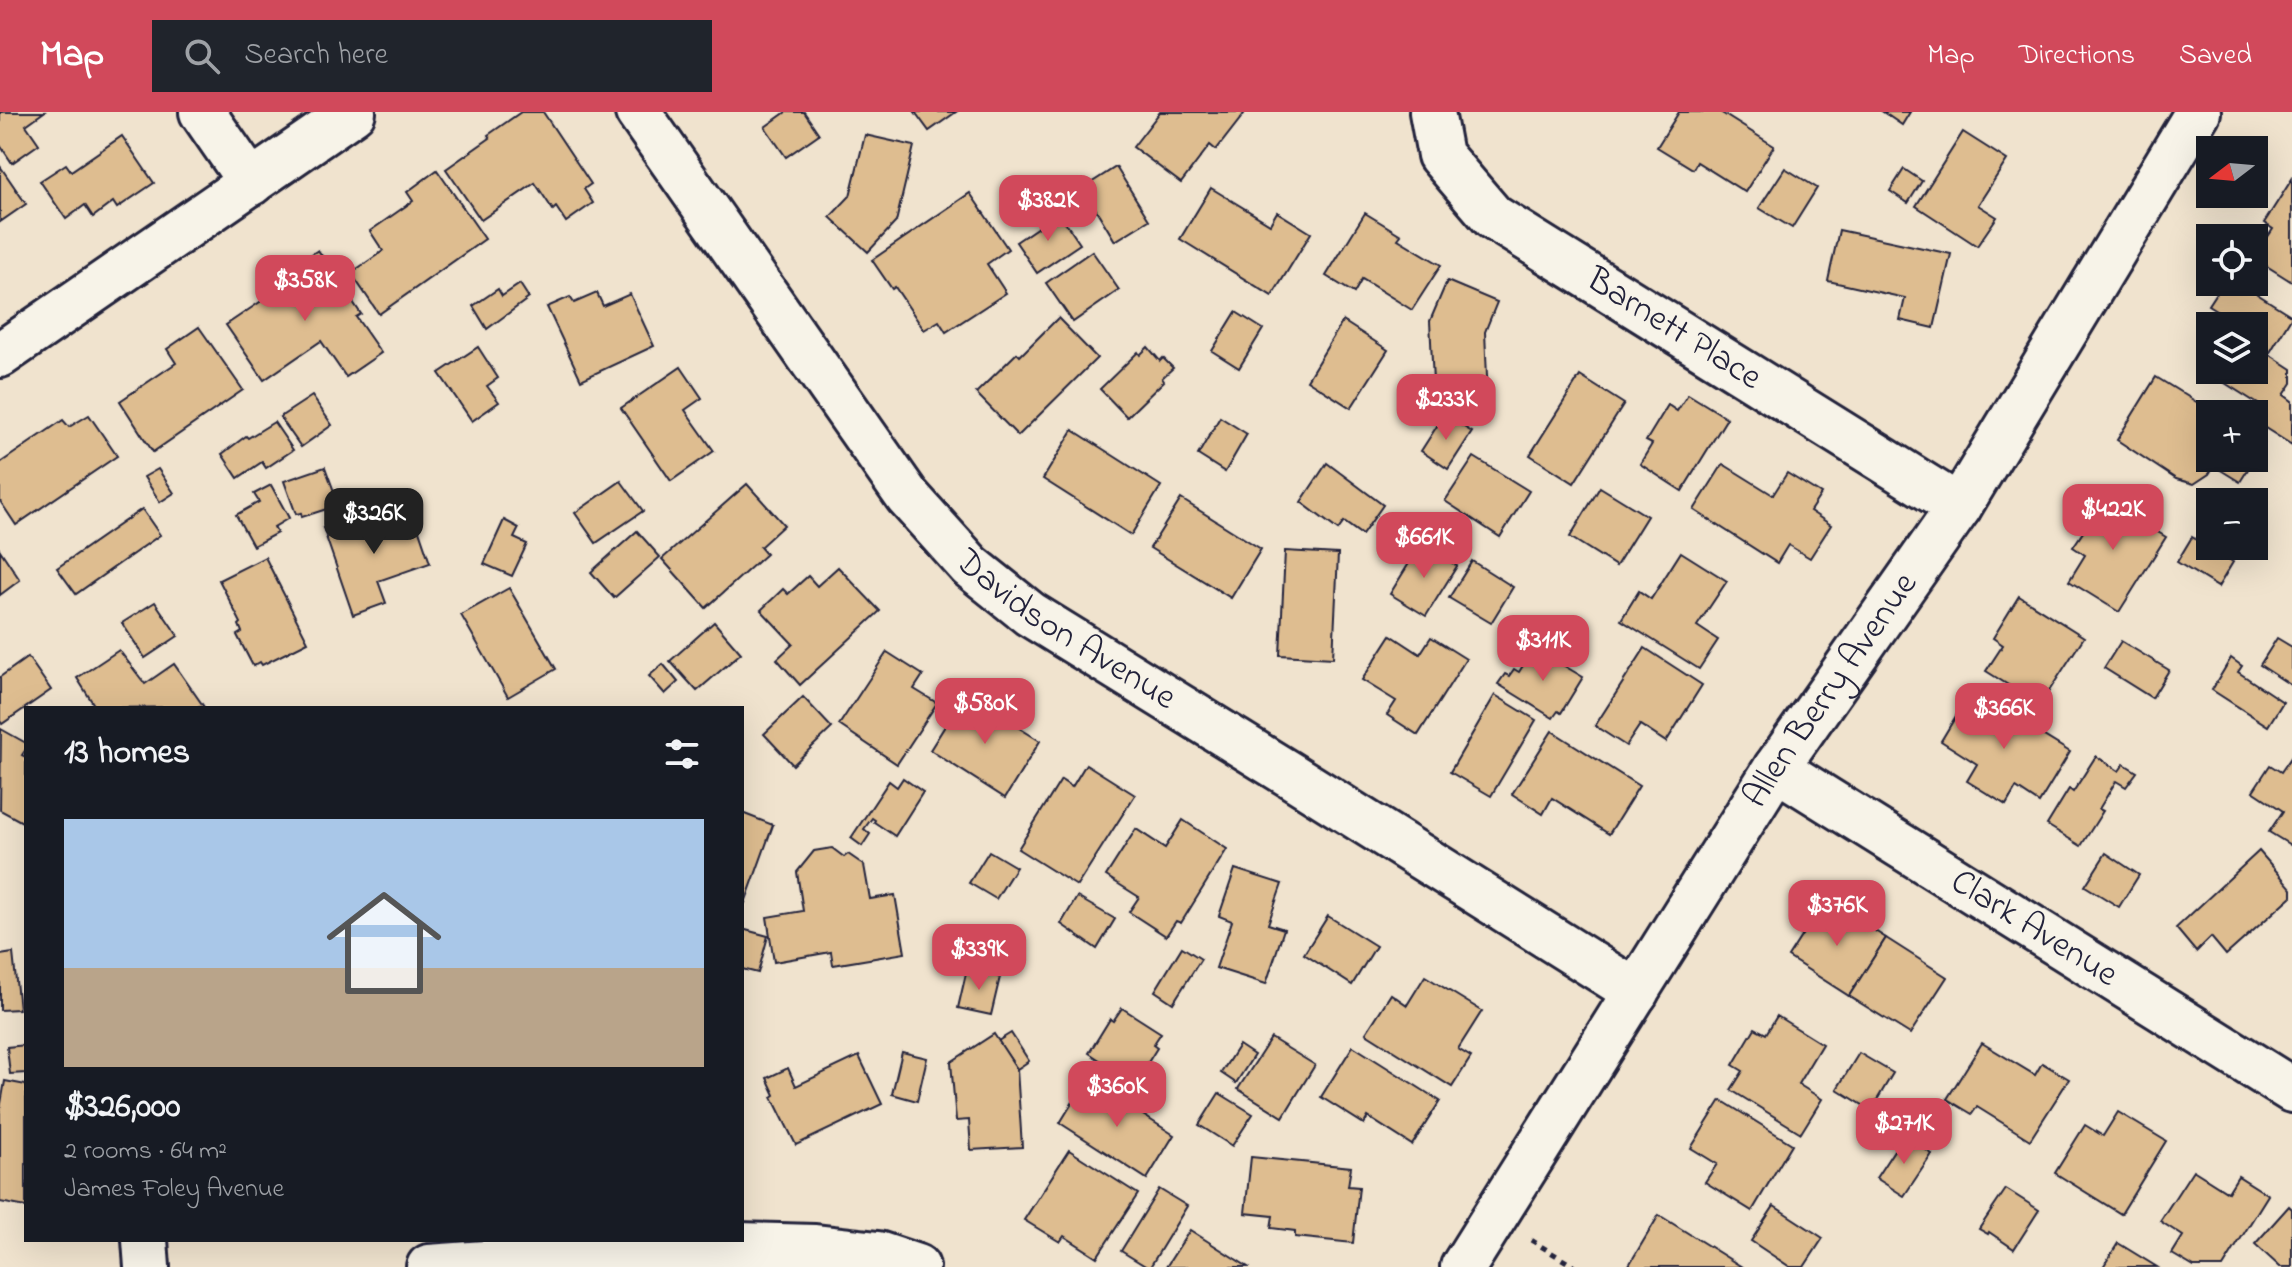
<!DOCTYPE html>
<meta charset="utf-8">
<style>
:root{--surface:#171b24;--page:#20242c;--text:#f1f3f6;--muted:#9ea1a6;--accent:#d1495b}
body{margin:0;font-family:"Indie Flower",sans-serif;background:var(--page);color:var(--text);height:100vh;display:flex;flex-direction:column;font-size:30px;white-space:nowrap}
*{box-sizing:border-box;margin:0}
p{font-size:26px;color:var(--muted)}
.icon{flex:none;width:44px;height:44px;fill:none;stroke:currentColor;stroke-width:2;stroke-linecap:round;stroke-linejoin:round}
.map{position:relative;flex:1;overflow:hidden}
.sheet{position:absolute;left:24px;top:594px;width:720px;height:536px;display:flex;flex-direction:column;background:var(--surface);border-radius:0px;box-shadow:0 8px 32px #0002}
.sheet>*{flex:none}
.needle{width:52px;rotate:254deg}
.controls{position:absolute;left:2196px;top:24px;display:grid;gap:16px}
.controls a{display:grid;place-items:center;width:72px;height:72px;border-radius:0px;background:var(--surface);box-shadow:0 8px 32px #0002;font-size:40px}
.price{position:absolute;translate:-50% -68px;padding:0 18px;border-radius:16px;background:var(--accent);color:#fff;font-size:26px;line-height:52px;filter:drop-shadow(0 2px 4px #0008)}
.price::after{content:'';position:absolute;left:50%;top:48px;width:24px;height:18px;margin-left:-12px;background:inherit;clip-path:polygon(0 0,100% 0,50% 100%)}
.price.on{background:#222;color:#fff}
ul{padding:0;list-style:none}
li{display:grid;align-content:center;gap:16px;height:424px;padding:0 40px}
li span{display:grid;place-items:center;height:248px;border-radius:0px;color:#555}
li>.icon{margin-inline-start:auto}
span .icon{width:144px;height:144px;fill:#fffc;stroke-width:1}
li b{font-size:34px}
h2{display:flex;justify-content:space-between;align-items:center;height:96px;padding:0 40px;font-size:34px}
header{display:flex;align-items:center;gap:48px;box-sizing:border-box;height:112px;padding:0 40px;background:var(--accent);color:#fff}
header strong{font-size:38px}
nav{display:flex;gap:44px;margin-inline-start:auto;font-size:28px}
.search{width:560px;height:72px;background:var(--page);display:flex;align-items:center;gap:20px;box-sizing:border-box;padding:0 28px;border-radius:0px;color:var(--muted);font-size:30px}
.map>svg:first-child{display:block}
.building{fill:#debd90;stroke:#22223b;stroke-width:2}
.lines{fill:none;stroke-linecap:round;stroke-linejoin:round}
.minor-casing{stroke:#22223b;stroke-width:50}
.path{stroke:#22223b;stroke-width:5;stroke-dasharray:6 6;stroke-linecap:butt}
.minor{stroke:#f7f3e8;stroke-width:44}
.labels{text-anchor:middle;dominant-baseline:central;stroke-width:8;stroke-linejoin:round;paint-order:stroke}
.street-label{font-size:36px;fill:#22223b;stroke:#f7f3e8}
</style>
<header>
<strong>Map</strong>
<div class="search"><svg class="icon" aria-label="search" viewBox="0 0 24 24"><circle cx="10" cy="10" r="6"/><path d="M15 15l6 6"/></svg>Search here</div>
<nav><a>Map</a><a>Directions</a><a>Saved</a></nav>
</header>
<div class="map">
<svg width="2292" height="1155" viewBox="0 0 2292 1155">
<rect width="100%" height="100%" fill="#f0e3ce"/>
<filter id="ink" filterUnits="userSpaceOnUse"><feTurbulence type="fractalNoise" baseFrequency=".0125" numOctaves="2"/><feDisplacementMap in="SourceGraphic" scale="16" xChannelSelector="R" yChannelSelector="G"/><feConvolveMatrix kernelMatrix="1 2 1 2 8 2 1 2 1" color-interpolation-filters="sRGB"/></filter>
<g filter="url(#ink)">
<g class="building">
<polygon points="0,0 44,0 26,13 39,32 12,51 0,33"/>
<polygon points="521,0 543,0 591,72 584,77 593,91 566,110 556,95 553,98 535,71 481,108 446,57 490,26 488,23"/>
<polygon points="786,0 804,0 819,22 786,45 765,15"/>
<polygon points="915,0 956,0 929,19"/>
<polygon points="1160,0 1241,0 1244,2 1216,38 1210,33 1181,71 1133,35"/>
<polygon points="1679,0 1720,0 1774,34 1745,80 1697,50 1693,57 1657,35"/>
<polygon points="1883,0 1910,0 1902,13"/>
<polygon points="1963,20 2007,48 1978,93 1997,105 1977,134 1916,94"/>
<polygon points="865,23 914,34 896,110 868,140 830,105 850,84"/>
<polygon points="122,24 154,71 117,96 113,90 93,105 85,93 66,107 40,69 66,52 71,59"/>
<polygon points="0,54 26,92 0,110"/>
<polygon points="1116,55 1149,108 1115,129 1083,76"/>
<polygon points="1785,56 1817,76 1792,116 1759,96"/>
<polygon points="1904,57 1922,69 1908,91 1890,79"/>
<polygon points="437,58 485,127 379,202 351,161 383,139 370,119 413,89 407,80"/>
<polygon points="2292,67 2292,170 2254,146 2273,117 2264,111"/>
<polygon points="1211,76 1270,112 1277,100 1311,121 1272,184 1180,127"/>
<polygon points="970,81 1008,137 987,152 1006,181 946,220 939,209 924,218 895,175 892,177 872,148"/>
<polygon points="1059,101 1080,132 1037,161 1016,130"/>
<polygon points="1365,101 1401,123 1398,127 1441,153 1412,198 1362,167 1354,181 1326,164"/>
<polygon points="1839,118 1951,142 1934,216 1900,208 1905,186 1828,169"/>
<polygon points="318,138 361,202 356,205 381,241 346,265 321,229 264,268 226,213 297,165 290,156"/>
<polygon points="1092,139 1119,178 1073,210 1046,171"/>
<polygon points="1447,169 1497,190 1485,220 1488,287 1434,290 1430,209"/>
<polygon points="2223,170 2238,170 2292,204 2269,242 2292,257 2292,271 2284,283 2292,289 2292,333 2254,309 2254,302 2252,302 2258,292 2198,254 2210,236 2210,258 2254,258 2254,214 2224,214 2229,206 2208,193"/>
<polygon points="520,172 529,186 487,217 473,194 498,177 502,184"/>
<polygon points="597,181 603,194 630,182 654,234 581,268 547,195 570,185 574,191"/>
<polygon points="1236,200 1263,217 1239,256 1212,239"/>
<polygon points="1058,206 1097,246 1018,324 976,281 1017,241 1020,244"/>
<polygon points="1343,209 1388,238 1351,296 1307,268"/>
<polygon points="199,215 243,278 153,340 120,289 176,251 167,237"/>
<polygon points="478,235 498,266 487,274 499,290 472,309 439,261"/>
<polygon points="1148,235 1160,249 1163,246 1173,256 1162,266 1164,269 1127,305 1100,277 1138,240 1140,243"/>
<polygon points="681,255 702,286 685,298 714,339 671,369 621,296"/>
<polygon points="1580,264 1624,292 1574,371 1530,343"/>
<polygon points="2156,265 2216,302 2210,302 2210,346 2254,346 2254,325 2264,332 2240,370 2214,354 2209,362 2194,372 2176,367 2117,328"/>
<polygon points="1688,282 1727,306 1682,379 1640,352 1652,332 1646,329 1668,293 1677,299"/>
<polygon points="312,284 332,313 301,335 280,305"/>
<polygon points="89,303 117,344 16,413 0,389 0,351 63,308 69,315"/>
<polygon points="1444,303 1472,320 1448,357 1421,339"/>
<polygon points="1220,305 1247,322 1225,360 1198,343"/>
<polygon points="274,310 293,338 266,356 262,350 238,366 222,342 246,324 248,326"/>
<polygon points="1073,318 1161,374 1131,423 1043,367"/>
<polygon points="1474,345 1529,379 1500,425 1445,389"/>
<polygon points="1327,351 1383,393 1362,423 1344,410 1338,418 1301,390"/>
<polygon points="1723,352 1773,383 1787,361 1821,382 1810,399 1831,413 1810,446 1788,433 1777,451 1694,398"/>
<polygon points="325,355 339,393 302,405 301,401 296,402 284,369"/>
<polygon points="158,357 174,381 160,390 144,365"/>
<polygon points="621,369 643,399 596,431 575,401"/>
<polygon points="747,372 784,413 760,435 766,442 706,496 662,447"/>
<polygon points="271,373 289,406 274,415 277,421 253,434 236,403 259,390 254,382"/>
<polygon points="1600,375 1647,404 1616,454 1570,425"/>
<polygon points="2093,381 2166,425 2119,500 2069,469 2085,443 2073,435 2089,411 2078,405"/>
<polygon points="1181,387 1261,437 1231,486 1150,436"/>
<polygon points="142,397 160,423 76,482 57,456"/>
<polygon points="412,398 430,451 378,469 386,491 353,503 323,416 356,405 359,417"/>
<polygon points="504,408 519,416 514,426 527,432 512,464 484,452"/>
<polygon points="637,419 660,445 614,486 591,460"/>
<polygon points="2192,425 2233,450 2218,475 2177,450"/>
<polygon points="1421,432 1457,454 1426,504 1390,482"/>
<polygon points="0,438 20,468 0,483"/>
<polygon points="1285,439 1338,442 1333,546 1280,543"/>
<polygon points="1681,440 1727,469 1697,514 1718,528 1699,557 1621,508 1639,479 1651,487"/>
<polygon points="265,445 308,530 262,553 260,550 253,554 237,523 242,520 239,513 241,511 219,468"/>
<polygon points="1472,449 1513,475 1491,511 1449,486"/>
<polygon points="838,455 880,499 800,573 777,547 793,532 761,498 783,477 788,482 808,464 817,474"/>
<polygon points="509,476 556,557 508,585 461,503"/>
<polygon points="2019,484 2084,525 2040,593 1986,559 2003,533 1993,526"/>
<polygon points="155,490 178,524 145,546 122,511"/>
<polygon points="714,510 741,541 697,579 670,549"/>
<polygon points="1391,523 1420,542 1431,525 1466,547 1418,623 1387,603 1396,589 1362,568"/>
<polygon points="2277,526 2292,535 2292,574 2260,553"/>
<polygon points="2121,529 2169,558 2152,586 2104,556"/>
<polygon points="1534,536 1583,565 1561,601 1558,599 1553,606 1498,572 1505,562 1509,564 1514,557 1519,560"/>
<polygon points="1645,536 1702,573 1666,630 1640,613 1626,634 1595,614"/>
<polygon points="119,538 145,572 174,552 204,595 96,596 77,566"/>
<polygon points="887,540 923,563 914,577 937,591 897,652 839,613"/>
<polygon points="28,545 51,578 2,612 0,609 0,565"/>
<polygon points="2231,546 2242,554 2238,560 2283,590 2268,614 2212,578"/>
<polygon points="663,552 678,570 665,582 649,564"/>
<polygon points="1971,579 2070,640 2039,691 2016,676 2006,693 1967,669 1977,652 1941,629"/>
<polygon points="965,582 1040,629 1005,686 930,638"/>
<polygon points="1495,583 1536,608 1491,684 1450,660"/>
<polygon points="803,585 832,616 793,653 764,622"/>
<polygon points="1,617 26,631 26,637 22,643 26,645 26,712 0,698"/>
<polygon points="1552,619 1639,674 1609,722 1552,686 1543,702 1512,682"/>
<polygon points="2096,644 2119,659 2124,652 2137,660 2126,675 2116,669 2099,697 2103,699 2081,734 2047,713 2069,677 2073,680"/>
<polygon points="2292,644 2292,734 2269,720 2283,699 2253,679 2270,653 2281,660"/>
<polygon points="1086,652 1135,683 1077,774 1018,737 1061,668 1072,675"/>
<polygon points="903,666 923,680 895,724 874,710 875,708 872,706 864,717 870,722 862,734 851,726 889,669 897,675"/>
<polygon points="742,701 773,713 745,791 742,790"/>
<polygon points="1183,708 1227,737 1181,811 1176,809 1166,824 1129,800 1139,785 1106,764 1136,717 1165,736"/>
<polygon points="832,736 844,745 848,742 864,753 870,787 895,783 905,841 833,853 831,840 774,850 767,805 803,799 797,760 814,739"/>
<polygon points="989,739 1016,755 996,787 969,771"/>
<polygon points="2259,739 2292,777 2292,784 2226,843 2211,825 2196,840 2176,816"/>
<polygon points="2106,741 2139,763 2119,795 2085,774"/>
<polygon points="1235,757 1282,772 1268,812 1284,817 1266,872 1216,856 1232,809 1219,804"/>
<polygon points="1077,785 1115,807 1097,837 1061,812"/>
<polygon points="1825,787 1886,826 1849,884 1788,845"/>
<polygon points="1328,804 1376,834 1352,873 1304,842"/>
<polygon points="742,817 768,824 758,861 742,857"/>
<polygon points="1886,826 1947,865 1910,922 1849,884"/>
<polygon points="1182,835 1201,847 1173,891 1155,879"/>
<polygon points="13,841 19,897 0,898 0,843"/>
<polygon points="967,857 1000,865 991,903 958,896"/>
<polygon points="1425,864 1482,899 1458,937 1471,945 1452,975 1366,921 1391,882 1407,893"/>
<polygon points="1122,896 1161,921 1153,933 1157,936 1135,971 1089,941 1110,907 1113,909"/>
<polygon points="1777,904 1822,932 1798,972 1822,987 1801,1021 1731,978 1743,959 1733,953 1755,916 1766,922"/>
<polygon points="1011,921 1029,949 1017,957 998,929"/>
<polygon points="994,922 1017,957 1022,1035 971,1038 969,1008 956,1009 951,950"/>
<polygon points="1271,926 1315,953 1283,1005 1238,977"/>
<polygon points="1982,931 2035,963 2042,951 2069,967 2030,1028 1977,995 1972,1002 1947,987"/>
<polygon points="26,933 26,961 10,962 7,935"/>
<polygon points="1239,933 1254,943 1236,971 1221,961"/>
<polygon points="1353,934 1440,989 1412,1033 1368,1005 1364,1012 1321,985"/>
<polygon points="902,940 927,946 917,989 892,982"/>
<polygon points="1859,941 1893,961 1871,998 1837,977"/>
<polygon points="859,944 882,992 796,1033 772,985 775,983 767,966 788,956 796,974"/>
<polygon points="1087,967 1174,1023 1147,1067 1060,1011"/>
<polygon points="5,969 26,973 26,1095 0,1090 0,997"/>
<polygon points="1219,981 1253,1002 1232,1034 1199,1013"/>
<polygon points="1721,988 1792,1032 1752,1099 1705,1070 1717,1052 1691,1036"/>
<polygon points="2118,1000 2166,1029 2121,1102 2055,1061 2085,1013 2103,1024"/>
<polygon points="1904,1023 1932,1042 1904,1084 1876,1066"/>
<polygon points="1069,1038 1138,1082 1097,1145 1064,1124 1060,1130 1024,1108"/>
<polygon points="1251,1045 1351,1055 1348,1074 1359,1075 1353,1131 1295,1125 1295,1119 1271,1116 1273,1104 1245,1101"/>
<polygon points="2193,1058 2228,1080 2238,1064 2268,1083 2223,1155 2194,1155 2172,1142 2183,1124 2160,1109"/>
<polygon points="1159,1077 1187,1094 1150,1155 1147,1155 1121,1139"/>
<polygon points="2006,1077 2039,1098 2014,1137 1989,1120 1988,1122 1979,1117"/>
<polygon points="1774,1094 1823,1126 1804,1155 1790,1155 1751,1129"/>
<polygon points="2289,1094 2292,1097 2292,1155 2280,1155 2255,1132"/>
<polygon points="1659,1103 1742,1155 1633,1155 1629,1153"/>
<polygon points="1190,1118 1248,1155 1166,1155"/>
<polygon points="2118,1131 2157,1155 2103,1155"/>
</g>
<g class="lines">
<g class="minor-casing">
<g id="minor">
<polyline points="202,0 251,71"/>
<path id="s1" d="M638,0L907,384L970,454L1030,502L1292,664L1636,880"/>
<path id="s2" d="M1432,0L1440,43L1493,105L1959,395"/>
<polyline points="0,243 353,0"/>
<path id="s3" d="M1776,656L2292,978"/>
<polyline points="145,1128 147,1155"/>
<polyline points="429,1155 739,1133 815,1135 878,1142 917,1155"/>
<path id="s4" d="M1463,1155L1776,656L1959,395L2198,0"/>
</g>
</g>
<polyline class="path" points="1531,1128 1575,1155"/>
<use href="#minor" class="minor"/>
</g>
</g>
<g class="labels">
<g class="street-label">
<text stroke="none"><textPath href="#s2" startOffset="338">Barnett Place</textPath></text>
<text stroke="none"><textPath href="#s1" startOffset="678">Davidson Avenue</textPath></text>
<text stroke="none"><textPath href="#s4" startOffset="684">Allen Berry Avenue</textPath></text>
<text stroke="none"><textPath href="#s3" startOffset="304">Clark Avenue</textPath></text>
</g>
</g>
</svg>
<div class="controls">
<a><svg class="needle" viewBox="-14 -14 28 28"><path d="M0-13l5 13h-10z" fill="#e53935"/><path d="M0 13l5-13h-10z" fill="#9ea1a6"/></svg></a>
<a><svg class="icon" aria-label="locate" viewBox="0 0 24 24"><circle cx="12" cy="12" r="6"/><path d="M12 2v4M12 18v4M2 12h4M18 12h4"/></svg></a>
<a><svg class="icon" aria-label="layers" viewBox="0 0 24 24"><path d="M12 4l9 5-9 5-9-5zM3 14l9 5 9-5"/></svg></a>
<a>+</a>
<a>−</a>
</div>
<b class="price" style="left:1048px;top:131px">$382K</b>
<b class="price" style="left:305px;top:211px">$358K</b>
<b class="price" style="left:1446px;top:330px">$233K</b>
<b class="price" style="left:2113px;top:440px">$422K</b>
<b class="price on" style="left:374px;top:444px">$326K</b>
<b class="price" style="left:1424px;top:468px">$661K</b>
<b class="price" style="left:1543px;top:571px">$311K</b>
<b class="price" style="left:985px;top:634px">$580K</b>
<b class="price" style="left:2004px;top:639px">$366K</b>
<b class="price" style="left:1837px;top:836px">$376K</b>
<b class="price" style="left:979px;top:880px">$339K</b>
<b class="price" style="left:1117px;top:1017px">$360K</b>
<b class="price" style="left:1904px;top:1054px">$271K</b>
<section class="sheet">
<h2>13 homes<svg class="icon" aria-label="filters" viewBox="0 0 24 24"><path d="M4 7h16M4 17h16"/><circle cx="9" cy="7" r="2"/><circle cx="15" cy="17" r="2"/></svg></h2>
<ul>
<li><span style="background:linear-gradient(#a9c7e8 60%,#b9a48a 0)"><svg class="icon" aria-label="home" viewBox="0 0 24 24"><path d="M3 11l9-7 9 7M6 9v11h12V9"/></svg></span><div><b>$326,000</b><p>2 rooms · 64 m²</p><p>James Foley Avenue</p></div></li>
</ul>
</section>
</div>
